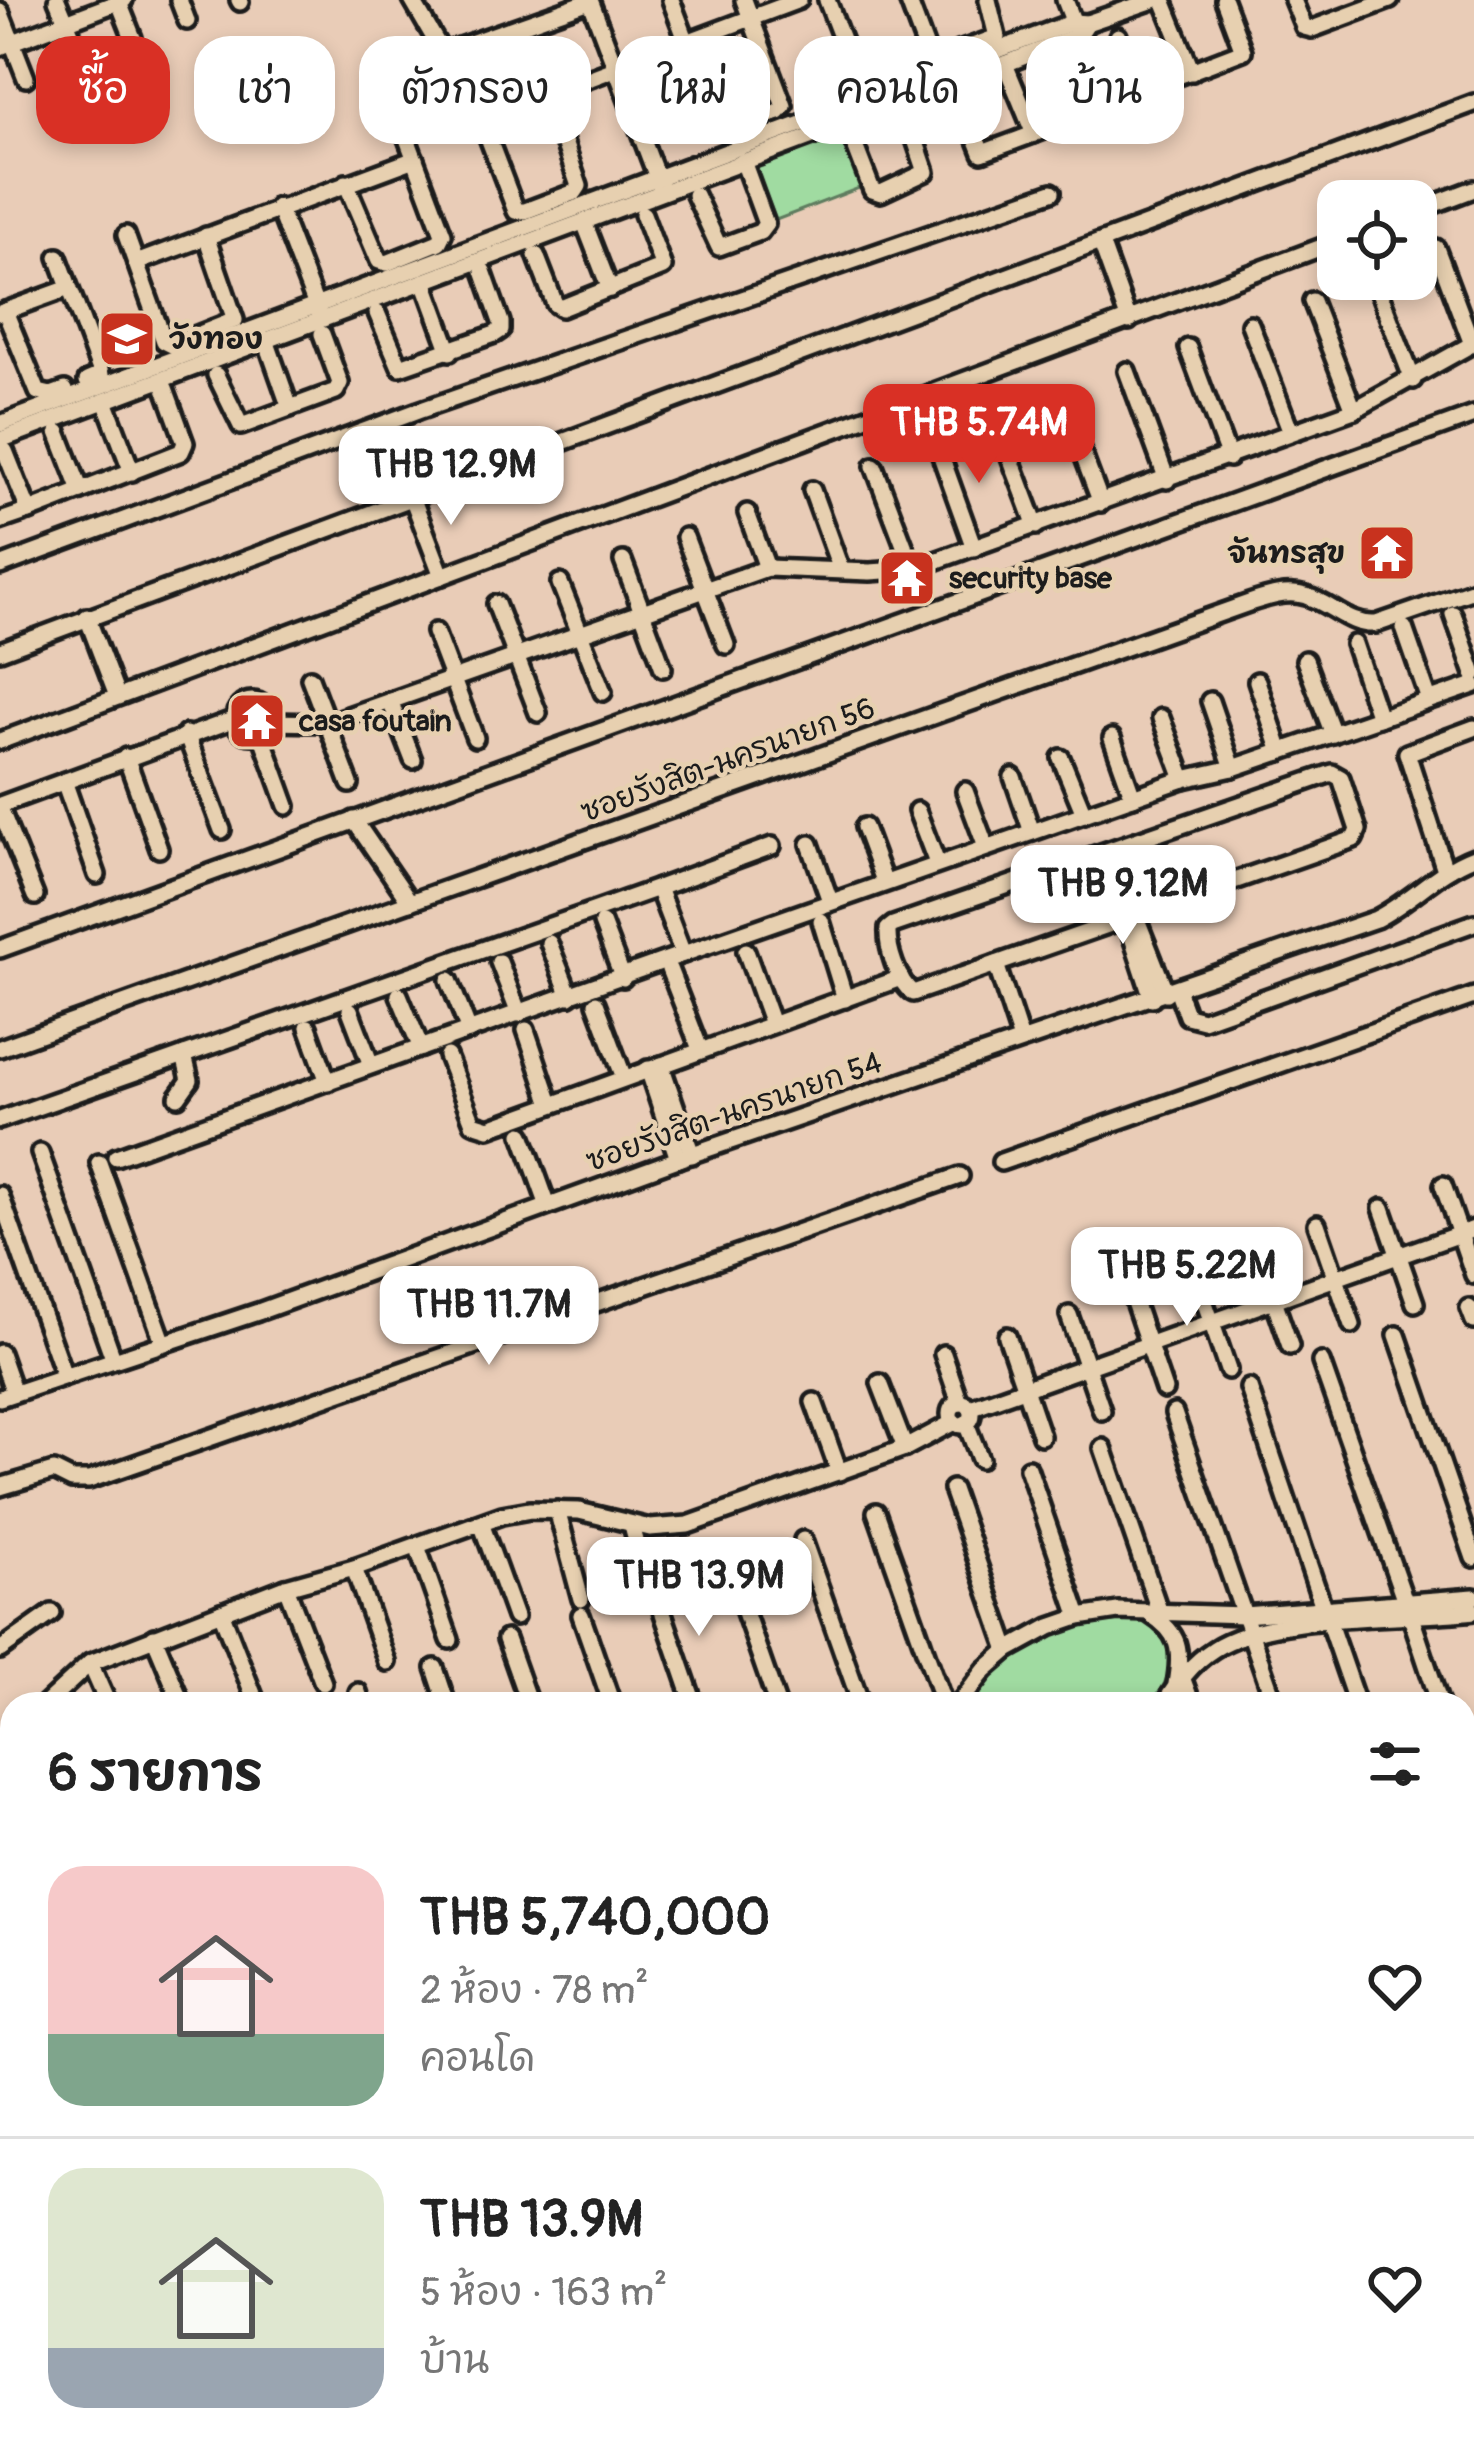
<!DOCTYPE html>
<html lang="th">
<meta charset="utf-8">
<style>
:root{--surface:#fff;--page:#f6f6f6;--text:#222;--muted:#767676;--line:#e0e0e0;--accent:#d93025}
body{margin:0;font-family:Pangolin,"Playpen Sans Thai",sans-serif;background:var(--page);color:var(--text);height:100vh;display:flex;flex-direction:column;font-size:45px;white-space:nowrap}
*{box-sizing:border-box;margin:0}
p{font-size:39px;color:var(--muted)}
.icon{flex:none;width:66px;height:66px;fill:none;stroke:currentColor;stroke-width:2;stroke-linecap:round;stroke-linejoin:round}
.map{position:relative;flex:1;overflow:hidden}
.side{position:absolute;left:0px;top:1692px;width:1476px;height:771px;display:flex;flex-direction:column;background:var(--surface);border-radius:36px 36px 0 0;box-shadow:0 6px 18px #0003}
.side>*{flex:none}
.banner{position:absolute;left:36px;top:36px;width:1404px;height:108px;display:flex;gap:24px}
.controls{position:absolute;left:1317px;top:180px;display:grid;gap:24px}
.controls a{display:grid;place-items:center;width:120px;height:120px;border-radius:24px;background:var(--surface);box-shadow:0 6px 18px #0003;font-size:60px}
.price{position:absolute;translate:-50% -102px;padding:0 27px;border-radius:24px;background:#fff;color:#222;font-size:39px;line-height:78px;filter:drop-shadow(0 3px 6px #0008)}
.price::after{content:'';position:absolute;left:50%;top:72px;width:36px;height:27px;margin-left:-18px;background:inherit;clip-path:polygon(0 0,100% 0,50% 100%)}
.price.selected{background:var(--accent);color:#fff}
ul{padding:0;list-style:none}
li{display:flex;align-items:center;gap:36px;height:300px;padding:0 48px}
li+li{border-top:3px solid var(--line)}
li span{display:grid;place-items:center;flex:none;width:336px;height:240px;border-radius:36px;color:#555}
li>.icon{margin-inline-start:auto}
span .icon{width:144px;height:144px;fill:#fffc;stroke-width:1}
li b{font-size:51px}
h2{display:flex;justify-content:space-between;align-items:center;height:144px;padding:0 48px;font-size:51px}
.tag{padding:0 42px;border-radius:36px;background:var(--surface);box-shadow:0 6px 18px #0003;font-size:42px;line-height:108px}
.tag.selected{background:var(--accent);color:#fff}
.map>svg:first-child{display:block}
.green{fill:#a0dba1;stroke:#5e7c5e;stroke-width:3}
.water{fill:#8adbe3;stroke:#5e8f93;stroke-width:3}
.lines{fill:none;stroke-linecap:round;stroke-linejoin:round}
.minor-casing{stroke:#1c1c1c;stroke-width:24}
.major-casing{stroke:#1c1c1c;stroke-width:27}
.minor{stroke:#e7d0b0;stroke-width:15}
.major{stroke:#e7d0b0;stroke-width:18}
.labels{text-anchor:middle;dominant-baseline:central;stroke-width:9;stroke-linejoin:round;paint-order:stroke}
.poi-label{font-size:30px;font-weight:bold;fill:#1c1c1c;stroke:#e7d0b0;text-anchor:start}
.street-label{font-size:30px;fill:#1c1c1c;stroke:#e7d0b0}
</style>
<div class="map">
<svg width="1474" height="2461" viewBox="0 0 1474 2461">
<rect width="100%" height="100%" fill="#e9ccb7"/>
<filter id="ink" filterUnits="userSpaceOnUse"><feTurbulence type="fractalNoise" baseFrequency=".00833" numOctaves="2"/><feDisplacementMap in="SourceGraphic" scale="24" xChannelSelector="R" yChannelSelector="G"/><feConvolveMatrix kernelMatrix="1 2 1 2 8 2 1 2 1" color-interpolation-filters="sRGB"/></filter>
<g filter="url(#ink)">
<g class="green">
<polygon points="841,133 862,187 776,220 755,166"/>
<path d="M1131,1618C1186,1630 1177,1666 1153,1704H970C1014,1644 1058,1625 1131,1618Z"/>
</g>
<polygon class="water" points="0,1785 12,1801 12,1931 0,1915"/>
<g class="lines">
<g class="minor-casing">
<g id="minor">
<polyline points="57,0 83,62"/>
<polyline points="118,0 133,38"/>
<polyline points="179,0 187,21"/>
<polyline points="239,0 240,2"/>
<polyline points="412,0 481,119 516,211 525,211 575,192 579,186 548,95"/>
<polyline points="590,0 661,188"/>
<polyline points="671,0 718,125 724,129 779,112 784,106 744,0"/>
<polyline points="827,0 869,110"/>
<polyline points="908,0 927,51 940,58 997,37 988,0"/>
<polyline points="1065,0 1077,31"/>
<polyline points="1163,0 1192,72"/>
<polyline points="1293,0 1304,27 1312,29 1390,0"/>
<polyline points="0,11 26,78"/>
<polyline points="1118,36 1136,85 1144,89 1243,51 1224,0"/>
<polyline points="0,47 124,0"/>
<polyline points="442,53 590,1"/>
<polyline points="1005,64 1034,134"/>
<polyline points="959,95 982,153 1077,118 1083,107 1062,55"/>
<polyline points="842,112 872,190 881,193 926,172 902,101"/>
<polyline points="481,119 799,0"/>
<polyline points="346,183 379,261 387,263 439,242 443,234 403,128"/>
<polyline points="695,195 719,247 760,232 766,224 743,161"/>
<polyline points="278,207 318,311"/>
<polyline points="1416,211 1474,189"/>
<polyline points="584,222 610,289"/>
<polyline points="126,235 164,341 172,345 235,320 206,236"/>
<polyline points="1101,243 1129,321"/>
<polyline points="1436,248 1472,344"/>
<polyline points="536,255 555,304 561,308 663,267 643,214"/>
<polyline points="58,257 100,370 101,375 87,381"/>
<polyline points="136,263 415,159"/>
<polyline points="1374,279 1413,380"/>
<polyline points="424,281 450,352"/>
<polyline points="1312,301 1354,410"/>
<polyline points="5,311 38,392 51,395 65,390"/>
<polyline points="0,313 69,288"/>
<polyline points="377,313 400,367 495,334 501,330 501,322 483,271"/>
<polyline points="1250,324 1291,432"/>
<polyline points="266,340 290,408"/>
<polyline points="1188,348 1229,458"/>
<polyline points="1127,371 1167,480"/>
<polyline points="216,375 241,426 336,391 340,383 322,334"/>
<polyline points="1061,396 1101,503"/>
<polyline points="105,401 132,472"/>
<polyline points="995,417 1036,526"/>
<polyline points="0,424 1073,22 1087,23 1154,0"/>
<polyline points="58,432 81,491"/>
<polyline points="0,440 1005,64 1079,35 1087,23"/>
<polyline points="936,442 974,548"/>
<polyline points="874,466 913,569"/>
<polyline points="812,490 841,570"/>
<polyline points="412,497 442,576"/>
<polyline points="29,511 181,452 185,443 165,388"/>
<polyline points="747,513 767,568"/>
<polyline points="0,521 29,511 5,451"/>
<polyline points="685,537 726,645"/>
<polyline points="623,561 663,668"/>
<polyline points="0,566 418,411 1052,192"/>
<polyline points="560,583 603,692"/>
<polyline points="496,604 538,713"/>
<polyline points="1453,614 1474,674"/>
<polyline points="87,617 117,696"/>
<polyline points="1404,628 1429,700"/>
<polyline points="435,632 475,738"/>
<polyline points="1354,644 1379,718"/>
<polyline points="0,651 1474,103"/>
<polyline points="1305,660 1333,734"/>
<polyline points="310,678 350,784"/>
<polyline points="1257,681 1281,752"/>
<circle cx="252" cy="718" r="17"/>
<polyline points="390,701 413,760"/>
<polyline points="1210,701 1233,768"/>
<polyline points="1161,718 1184,779"/>
<polyline points="269,722 328,723 767,568 870,572 913,569 1354,410 1474,343"/>
<polyline points="186,734 222,830"/>
<polyline points="261,734 287,806"/>
<polyline points="1112,738 1133,797"/>
<polyline points="0,741 1338,241"/>
<polyline points="126,757 159,849"/>
<polyline points="1061,758 1084,814"/>
<path d="M1332,773L1341,778L1358,830L1354,839L913,993C897,981 887,948 888,929L893,925Z"/>
<polyline points="1013,777 1032,832"/>
<polyline points="64,781 97,875"/>
<polyline points="965,791 986,847"/>
<polyline points="0,805 235,719"/>
<polyline points="0,808 35,896"/>
<polyline points="917,811 937,863"/>
<polyline points="354,820 410,902"/>
<polyline points="864,827 884,881"/>
<polyline points="810,844 830,901"/>
<polyline points="1110,851 1166,993"/>
<polyline points="1445,870 1407,753 1474,728"/>
<polyline points="658,888 772,846"/>
<polyline points="1130,914 1126,919 1152,998"/>
<polyline points="821,921 845,999"/>
<polyline points="602,923 623,978"/>
<polyline points="549,943 570,996"/>
<polyline points="0,949 1474,415"/>
<polyline points="746,951 772,1024"/>
<polyline points="499,962 519,1014"/>
<polyline points="996,964 1021,1040"/>
<polyline points="669,969 700,1049"/>
<polyline points="449,980 469,1031"/>
<polyline points="1177,989 1187,1016 1203,1020 1474,923"/>
<polyline points="399,995 421,1048"/>
<polyline points="596,1003 624,1078"/>
<polyline points="350,1010 371,1065"/>
<polyline points="308,1027 328,1082"/>
<polyline points="526,1030 551,1104"/>
<path d="M0,1048L1249,603C1267,597 1288,590 1306,596C1332,604 1349,626 1376,624L1474,590"/>
<polyline points="447,1056 473,1123 489,1128 901,978"/>
<polyline points="661,1065 692,1155"/>
<polyline points="648,1069 678,1159"/>
<polyline points="178,1097 190,1080 184,1055"/>
<polyline points="0,1120 658,888 683,954 1184,779 1233,768 1474,685"/>
<polyline points="522,1134 548,1206"/>
<polyline points="40,1153 113,1358"/>
<polyline points="116,1157 683,954"/>
<polyline points="1001,1162 1474,996"/>
<polyline points="99,1163 163,1341"/>
<polyline points="1443,1185 1474,1275"/>
<polyline points="0,1195 64,1376"/>
<polyline points="1382,1208 1415,1303"/>
<polyline points="1317,1224 1352,1325"/>
<polyline points="1256,1248 1290,1346"/>
<polyline points="1194,1271 1228,1370"/>
<polyline points="1131,1293 1164,1390"/>
<polyline points="1469,1308 1474,1321"/>
<polyline points="1069,1315 1102,1411"/>
<polyline points="1397,1335 1474,1558"/>
<polyline points="1007,1336 1041,1436"/>
<polyline points="0,1353 14,1393"/>
<polyline points="943,1354 960,1403"/>
<polyline points="1321,1362 1406,1604"/>
<polyline points="880,1383 905,1448"/>
<polyline points="1249,1388 1323,1607"/>
<path d="M0,1398L258,1312L678,1159L1376,919C1411,901 1437,871 1474,857"/>
<polyline points="814,1402 839,1472"/>
<circle cx="961" cy="1414" r="11"/>
<polyline points="970,1408 1474,1229"/>
<polyline points="1174,1413 1275,1704"/>
<polyline points="966,1423 980,1459"/>
<polyline points="1103,1448 1160,1613"/>
<polyline points="1028,1468 1079,1617"/>
<polyline points="0,1487 54,1471 72,1480 89,1480 960,1176"/>
<polyline points="952,1489 1008,1650"/>
<polyline points="557,1510 581,1599"/>
<polyline points="876,1512 944,1704"/>
<polyline points="481,1523 515,1617"/>
<polyline points="632,1525 643,1568"/>
<polyline points="803,1540 861,1704"/>
<polyline points="417,1546 450,1640"/>
<polyline points="729,1566 777,1704"/>
<polyline points="354,1568 387,1662"/>
<polyline points="286,1587 323,1683"/>
<polyline points="655,1590 694,1704"/>
<polyline points="221,1612 257,1704"/>
<path d="M1150,1614C1180,1633 1182,1650 1176,1684"/>
<polyline points="581,1615 612,1704"/>
<polyline points="1411,1617 1440,1704"/>
<polyline points="1329,1623 1357,1704"/>
<polyline points="154,1637 182,1704"/>
<polyline points="506,1639 529,1704"/>
<polyline points="0,1650 52,1613"/>
<polyline points="90,1663 108,1704"/>
<polyline points="435,1668 447,1704"/>
<polyline points="1182,1677 1192,1704"/>
<polyline points="358,1692 362,1704"/>
<polyline points="46,1704 90,1663 286,1587 354,1568 502,1515 530,1510 579,1511 650,1528 688,1525 905,1448 954,1422"/>
<polyline points="959,1704 985,1670 1008,1650 1050,1627 1079,1617 1118,1611 1244,1615 1474,1597"/>
<path d="M1164,1704C1178,1682 1192,1663 1214,1649C1274,1611 1402,1620 1474,1611"/>
<polyline points="0,1750 12,1766"/>
<polyline points="1464,1774 1474,1803"/>
<polyline points="1464,1895 1474,1924"/>
<polyline points="1464,1975 1474,1969"/>
<polyline points="0,2137 12,2132"/>
<polyline points="0,2221 12,2216"/>
<polyline points="1464,2250 1474,2278"/>
<polyline points="0,2332 12,2360"/>
<polyline points="0,2417 12,2412"/>
<polyline points="531,2451 538,2461"/>
<polyline points="709,2451 712,2461"/>
<polyline points="140,2461 164,2451"/>
<polyline points="478,2461 491,2451"/>
<polyline points="832,2461 861,2451"/>
</g>
</g>
<g class="major-casing">
<g id="major">
<polyline points="0,1953 12,1969"/>
<polyline points="0,1996 12,2012"/>
<polyline points="345,2451 353,2461"/>
<polyline points="375,2451 383,2461"/>
</g>
</g>
<use href="#minor" class="minor"/>
<use href="#major" class="major"/>
</g>
</g>
<defs>
<g id="school-square" transform="scale(3)"><rect x="-9" y="-9" width="18" height="18" rx="4" fill="#c8321e" stroke="#e7d0b0"/><path d="M0-5L7-2L0 1L-7-2ZM-4 1L0 2.5L4 1V4Q0 6-4 4Z" fill="#fff"/></g>
<g id="temple-square" transform="scale(3)"><rect x="-9" y="-9" width="18" height="18" rx="4" fill="#c8321e" stroke="#e7d0b0"/><path d="M0-6L5-2H3V0L6.5 2.5H4V6H1.5V3h-3V6H-4V2.5H-6.5L-3 0V-2H-5Z" fill="#fff"/></g>
</defs>
<g fill-rule="evenodd">
<use href="#school-square" x="127" y="339"/>
<use href="#temple-square" x="1387" y="553"/>
<use href="#temple-square" x="907" y="578"/>
<use href="#temple-square" x="257" y="721"/>
</g>
<g class="labels">
<g class="poi-label">
<text x="169" y="339">วังทอง</text>
<text x="1345" y="553" text-anchor="end">จันทรสุข</text>
<text x="949" y="578">security base</text>
<text x="299" y="721">casa foutain</text>
</g>
<g class="street-label">
<text transform="translate(728 760) rotate(-20)">ซอยรังสิต-นครนายก 56</text>
<text transform="translate(734 1112) rotate(-19)">ซอยรังสิต-นครนายก 54</text>
</g>
</g>
</svg>
<div class="controls">
<a><svg class="icon" aria-label="locate" viewBox="0 0 24 24"><circle cx="12" cy="12" r="6"/><path d="M12 2v4M12 18v4M2 12h4M18 12h4"/></svg></a>
</div>
<b class="price selected" style="left:979px;top:486px">THB 5.74M</b>
<b class="price" style="left:451px;top:528px">THB 12.9M</b>
<b class="price" style="left:1123px;top:947px">THB 9.12M</b>
<b class="price" style="left:1187px;top:1329px">THB 5.22M</b>
<b class="price" style="left:489px;top:1368px">THB 11.7M</b>
<b class="price" style="left:699px;top:1639px">THB 13.9M</b>
<div class="banner">
<a class="tag selected">ซื้อ</a>
<a class="tag">เช่า</a>
<a class="tag">ตัวกรอง</a>
<a class="tag">ใหม่</a>
<a class="tag">คอนโด</a>
<a class="tag">บ้าน</a>
</div>
<section class="side">
<h2>6 รายการ<svg class="icon" aria-label="filters" viewBox="0 0 24 24"><path d="M4 7h16M4 17h16"/><circle cx="9" cy="7" r="2"/><circle cx="15" cy="17" r="2"/></svg></h2>
<ul>
<li><span style="background:linear-gradient(#f6c9c9 70%,#7fa58c 0)"><svg class="icon" aria-label="home" viewBox="0 0 24 24"><path d="M3 11l9-7 9 7M6 9v11h12V9"/></svg></span><div><b>THB 5,740,000</b><p>2 ห้อง · 78 m²</p><p>คอนโด</p></div><svg class="icon" aria-label="heart" viewBox="0 0 24 24"><path d="M12 20l-8-8c-3-5 5-10 8-4 3-6 11-1 8 4z"/></svg></li>
<li><span style="background:linear-gradient(#dfe7d0 75%,#9aa5b1 0)"><svg class="icon" aria-label="home" viewBox="0 0 24 24"><path d="M3 11l9-7 9 7M6 9v11h12V9"/></svg></span><div><b>THB 13.9M</b><p>5 ห้อง · 163 m²</p><p>บ้าน</p></div><svg class="icon" aria-label="heart" viewBox="0 0 24 24"><path d="M12 20l-8-8c-3-5 5-10 8-4 3-6 11-1 8 4z"/></svg></li>
</ul>
</section>
</div>
